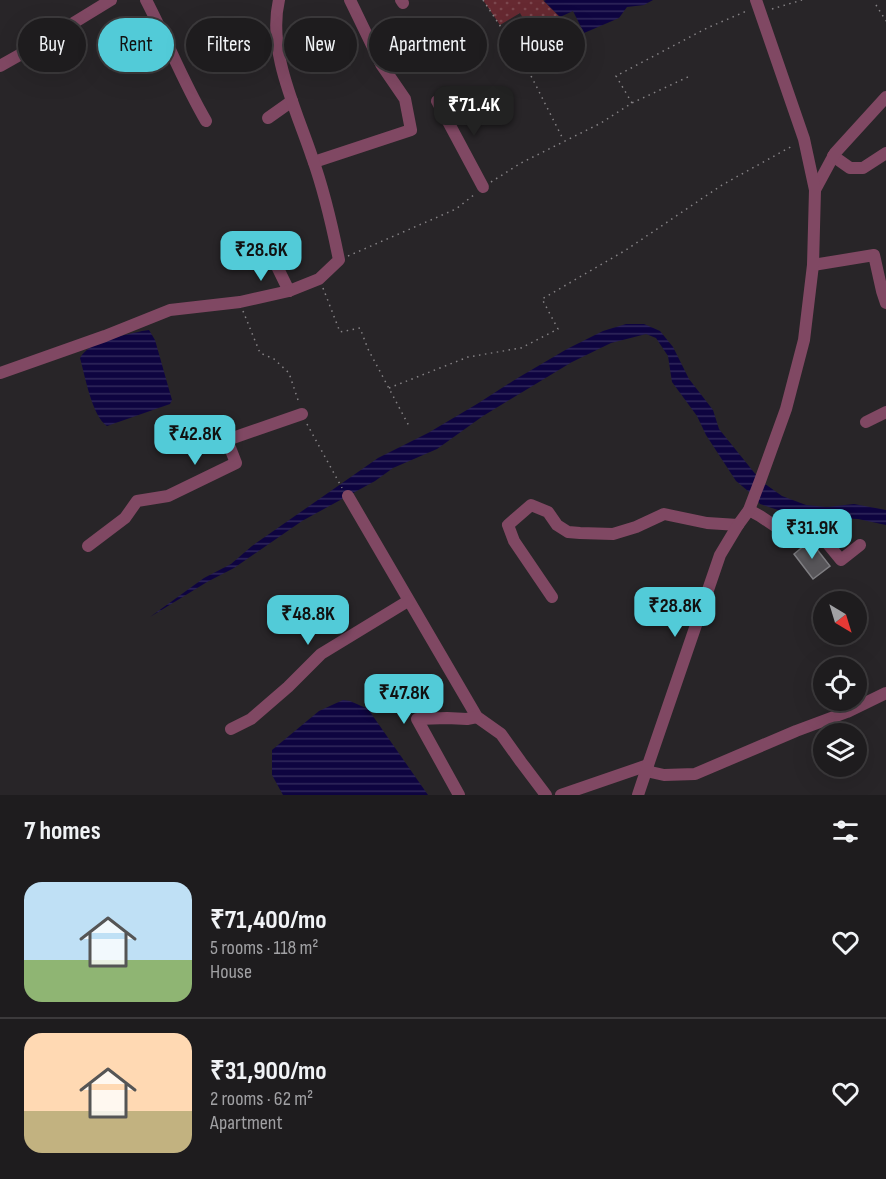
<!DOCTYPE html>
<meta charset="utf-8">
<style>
:root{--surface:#1e1c1e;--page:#262527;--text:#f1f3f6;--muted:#a1a1a4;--line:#3c3a3c;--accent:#52cbd8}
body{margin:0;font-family:"Sofia Sans Condensed",sans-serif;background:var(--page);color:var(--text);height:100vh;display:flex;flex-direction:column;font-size:22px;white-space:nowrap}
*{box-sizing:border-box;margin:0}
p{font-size:20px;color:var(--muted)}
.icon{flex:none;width:33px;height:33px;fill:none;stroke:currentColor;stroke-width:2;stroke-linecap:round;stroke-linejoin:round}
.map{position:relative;height:795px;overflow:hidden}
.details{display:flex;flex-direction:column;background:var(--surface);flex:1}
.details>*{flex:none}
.top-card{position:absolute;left:18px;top:18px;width:850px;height:54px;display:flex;gap:12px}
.needle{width:39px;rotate:142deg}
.controls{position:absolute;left:813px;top:591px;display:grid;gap:12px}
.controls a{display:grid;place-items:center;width:54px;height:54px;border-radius:50%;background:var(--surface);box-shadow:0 6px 24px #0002,0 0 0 2px var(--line);font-size:30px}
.price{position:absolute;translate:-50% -51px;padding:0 14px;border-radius:12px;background:var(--accent);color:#111;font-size:20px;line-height:39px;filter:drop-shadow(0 2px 3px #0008)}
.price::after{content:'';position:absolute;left:50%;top:36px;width:18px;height:14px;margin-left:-9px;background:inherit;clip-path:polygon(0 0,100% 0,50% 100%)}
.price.on{background:#222;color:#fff}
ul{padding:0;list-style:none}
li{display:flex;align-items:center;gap:18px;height:150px;padding:0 24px}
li+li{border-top:2px solid var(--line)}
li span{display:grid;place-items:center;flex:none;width:168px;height:120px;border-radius:18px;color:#555}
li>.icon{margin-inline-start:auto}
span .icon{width:72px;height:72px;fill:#fffc;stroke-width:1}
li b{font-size:26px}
h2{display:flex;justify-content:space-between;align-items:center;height:72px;padding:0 24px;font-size:26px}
.pill{padding:0 21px;border-radius:27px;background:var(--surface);box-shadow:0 6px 24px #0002,0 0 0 2px var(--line);font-size:21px;line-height:54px}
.pill.on{background:var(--accent);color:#111}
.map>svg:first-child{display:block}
.grass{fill:url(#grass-dots)}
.water{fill:url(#water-rules)}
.building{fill:#575559;stroke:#7f7e82;stroke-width:1.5}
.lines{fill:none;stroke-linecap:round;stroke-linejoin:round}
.path{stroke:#868386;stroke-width:1.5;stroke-dasharray:1.5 4.5;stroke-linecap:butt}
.minor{stroke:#804863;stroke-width:12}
</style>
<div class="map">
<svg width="886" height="795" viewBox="0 0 886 795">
<defs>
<pattern id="grass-dots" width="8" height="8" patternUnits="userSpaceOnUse" patternTransform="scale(1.5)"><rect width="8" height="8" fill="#662931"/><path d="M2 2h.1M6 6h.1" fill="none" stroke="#7b474e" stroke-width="1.8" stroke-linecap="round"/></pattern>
<pattern id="water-rules" width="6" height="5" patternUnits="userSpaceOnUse" patternTransform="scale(1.5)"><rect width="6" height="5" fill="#0e0440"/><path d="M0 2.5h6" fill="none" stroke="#30285b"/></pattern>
</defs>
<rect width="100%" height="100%" fill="#282528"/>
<polygon class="grass" points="483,0 543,0 560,17 552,22 563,44 524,62 508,39 528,27 520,13 500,25"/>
<g class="water">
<polygon points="546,0 653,0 644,5 627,7 619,18 584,33 573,11 560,17 544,1"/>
<polygon points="626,324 644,324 660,331 673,347 689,379 713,410 719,429 761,481 782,496 806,505 827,507 854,504 886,510 886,525 858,519 829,518 790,514 760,504 754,496 736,481 706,435 697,416 672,382 668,356 656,338 646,334 611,343 572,362 483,416 437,449 393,468 375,481 302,521 234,568 207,582 150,617 204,578 231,564 252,546 378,458 428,433 477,404 516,379 567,349 603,331"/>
<path d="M149,330L155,340L172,400L170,404L107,426C92,416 85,376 80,358C90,340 123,336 142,331Z"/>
<polygon points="343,700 350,701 368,709 428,795 283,795 272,775 272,750 319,711"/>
</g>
<polygon class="building" points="812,543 830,566 813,579 794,554 805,545"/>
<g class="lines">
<g class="path">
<polyline points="483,0 524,62 563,139"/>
<polyline points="876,5 886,21"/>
<polyline points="772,9 802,0"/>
<polyline points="524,62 563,44"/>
<polyline points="632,103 616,76 707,28 749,10"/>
<polyline points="491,182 521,163 601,123 632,103 690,76"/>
<polyline points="348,256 456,209 475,194"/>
<polyline points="323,288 340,332 360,328 368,349 409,426"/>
<polyline points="243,311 260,353 274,359 289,373 299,403"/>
<polyline points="389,388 468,357 521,348 558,329 542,299 626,250 722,185 794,145"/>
<polyline points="307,424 342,488"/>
</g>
<g class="minor">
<path d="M146,0C167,40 183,82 206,121"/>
<polyline points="401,0 403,3"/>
<polyline points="0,66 39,44 111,0"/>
<polyline points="437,101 483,187"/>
<polyline points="268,118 292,101"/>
<polyline points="833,156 850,168 863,168 886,153"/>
<polyline points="314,162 411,130 405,99 381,64 350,0"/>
<polyline points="815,190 835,153 886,97"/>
<polyline points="270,252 289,291"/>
<polyline points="813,265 874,255 882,291 886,303"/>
<path d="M0,373L105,336L170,310L240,302L289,291L319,279L339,260C332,225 324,190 312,157C296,109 267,51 279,0"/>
<polyline points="866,422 886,412"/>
<polyline points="348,496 477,717 501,734 521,762 546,795"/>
<polyline points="749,510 760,516 790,536 803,537 818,532 841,560 860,545"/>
<polyline points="88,546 125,518 137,501 168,496 236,463 227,440 302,414"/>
<polyline points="552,597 514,541 508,525 531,505 548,512 557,525 568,532 580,533 613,534 636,527 664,514 707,523 738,525"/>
<polyline points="231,729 251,719 288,687 321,654 408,601"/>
<polyline points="646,771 664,775 695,774 796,731 847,712 886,693"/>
<polyline points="459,795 417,719 447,718 467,719 477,717"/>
<polyline points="561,795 648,765"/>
<polyline points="638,795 648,765 720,555 738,525 749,510 760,481 786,409 804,340 813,265 815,190 804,139 756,0"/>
</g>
</g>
</svg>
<div class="controls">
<a><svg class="needle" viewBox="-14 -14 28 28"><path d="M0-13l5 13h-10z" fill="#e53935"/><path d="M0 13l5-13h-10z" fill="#a1a1a4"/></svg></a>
<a><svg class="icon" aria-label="locate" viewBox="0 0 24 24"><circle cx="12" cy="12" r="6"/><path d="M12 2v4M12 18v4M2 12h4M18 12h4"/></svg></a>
<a><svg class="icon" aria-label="layers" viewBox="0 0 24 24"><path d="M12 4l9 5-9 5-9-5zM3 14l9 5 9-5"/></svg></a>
</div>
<b class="price on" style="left:474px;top:137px">₹71.4K</b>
<b class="price" style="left:261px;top:282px">₹28.6K</b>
<b class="price" style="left:195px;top:466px">₹42.8K</b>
<b class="price" style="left:812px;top:560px">₹31.9K</b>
<b class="price" style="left:675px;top:638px">₹28.8K</b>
<b class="price" style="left:308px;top:646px">₹48.8K</b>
<b class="price" style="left:404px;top:725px">₹47.8K</b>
<div class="top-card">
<a class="pill">Buy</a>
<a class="pill on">Rent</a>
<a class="pill">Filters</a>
<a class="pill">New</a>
<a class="pill">Apartment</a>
<a class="pill">House</a>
</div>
</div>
<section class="details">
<h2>7 homes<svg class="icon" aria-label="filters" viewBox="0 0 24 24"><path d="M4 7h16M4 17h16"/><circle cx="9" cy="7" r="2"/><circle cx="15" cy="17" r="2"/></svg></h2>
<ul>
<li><span style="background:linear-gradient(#bfe0f5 65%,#8fb573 0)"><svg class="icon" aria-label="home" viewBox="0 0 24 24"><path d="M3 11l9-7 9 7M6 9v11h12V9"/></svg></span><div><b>₹71,400/mo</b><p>5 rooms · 118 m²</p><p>House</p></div><svg class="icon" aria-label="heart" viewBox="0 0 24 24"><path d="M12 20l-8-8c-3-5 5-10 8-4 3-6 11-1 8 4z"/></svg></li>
<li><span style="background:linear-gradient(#ffd9b3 65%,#c2b280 0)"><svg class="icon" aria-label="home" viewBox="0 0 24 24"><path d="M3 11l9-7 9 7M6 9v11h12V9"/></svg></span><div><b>₹31,900/mo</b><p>2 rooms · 62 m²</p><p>Apartment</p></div><svg class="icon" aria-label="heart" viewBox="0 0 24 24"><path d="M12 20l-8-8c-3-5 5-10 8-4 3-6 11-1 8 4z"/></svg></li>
</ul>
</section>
